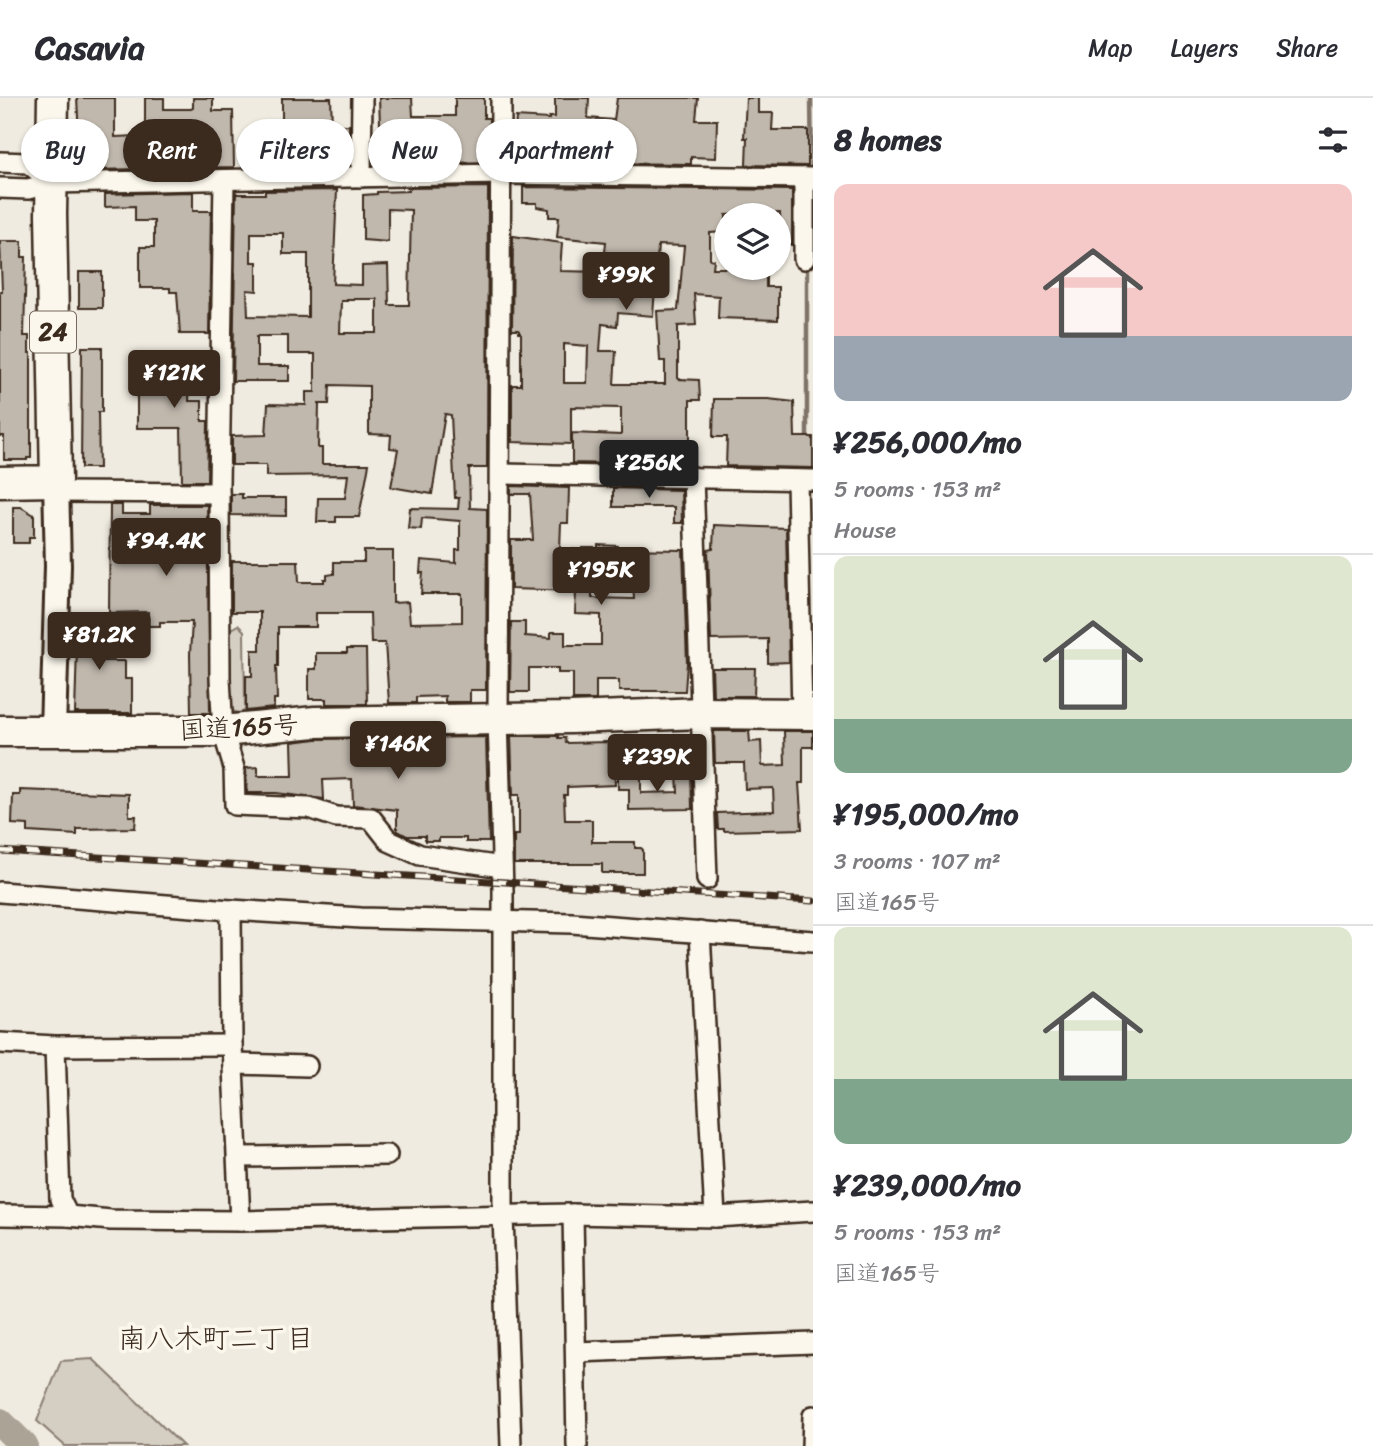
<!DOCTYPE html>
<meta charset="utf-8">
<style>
:root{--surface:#fff;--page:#f7f7f7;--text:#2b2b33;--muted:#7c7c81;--line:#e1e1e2;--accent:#3b2a1e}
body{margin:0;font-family:Sriracha,"Klee One",sans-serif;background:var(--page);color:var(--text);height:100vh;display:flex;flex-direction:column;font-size:26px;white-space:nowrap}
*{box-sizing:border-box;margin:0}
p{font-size:23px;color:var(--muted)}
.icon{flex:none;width:38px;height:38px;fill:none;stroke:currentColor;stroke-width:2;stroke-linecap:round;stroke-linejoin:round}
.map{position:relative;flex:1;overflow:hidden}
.drawer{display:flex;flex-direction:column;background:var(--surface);width:560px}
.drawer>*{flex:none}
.guide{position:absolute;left:21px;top:21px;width:665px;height:63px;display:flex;gap:14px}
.tools{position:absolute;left:714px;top:105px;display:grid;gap:14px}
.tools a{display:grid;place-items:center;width:77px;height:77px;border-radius:50%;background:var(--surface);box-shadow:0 2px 5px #0004;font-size:35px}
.price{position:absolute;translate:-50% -60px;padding:0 16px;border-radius:7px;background:var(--accent);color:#fff;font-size:23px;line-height:46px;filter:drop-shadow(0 2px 4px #0008)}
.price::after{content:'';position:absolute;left:50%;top:42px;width:21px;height:16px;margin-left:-10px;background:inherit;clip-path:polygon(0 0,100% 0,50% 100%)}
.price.current{background:#222;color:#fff}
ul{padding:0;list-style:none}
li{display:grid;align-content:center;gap:14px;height:371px;padding:0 21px}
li+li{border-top:2px solid var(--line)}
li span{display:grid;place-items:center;height:217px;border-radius:14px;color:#555}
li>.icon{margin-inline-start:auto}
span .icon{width:126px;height:126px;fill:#fffc;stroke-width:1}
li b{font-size:30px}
h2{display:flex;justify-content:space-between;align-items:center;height:84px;padding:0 21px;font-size:30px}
.pill{padding:0 24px;border-radius:32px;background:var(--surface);box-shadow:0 2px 5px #0004;font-size:24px;line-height:63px}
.pill.current{background:var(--accent);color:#fff}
header{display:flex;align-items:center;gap:42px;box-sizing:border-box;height:98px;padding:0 35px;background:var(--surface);border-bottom:2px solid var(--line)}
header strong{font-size:33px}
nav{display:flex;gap:38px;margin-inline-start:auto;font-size:24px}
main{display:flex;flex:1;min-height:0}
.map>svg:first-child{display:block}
.green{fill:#d5cec3;stroke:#887c70;stroke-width:2}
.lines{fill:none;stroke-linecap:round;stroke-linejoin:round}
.stream{stroke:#7f7367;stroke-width:4.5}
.river{stroke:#aca397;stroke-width:28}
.building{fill:#c0b8ad;stroke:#3b2a1e;stroke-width:2;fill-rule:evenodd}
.minor-casing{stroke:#3b2a1e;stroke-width:24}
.major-casing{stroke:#3b2a1e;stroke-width:30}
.highway-casing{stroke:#3b2a1e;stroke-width:35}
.minor{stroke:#fbf7ec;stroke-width:19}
.major{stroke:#fbf7ec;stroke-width:24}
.highway{stroke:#fbf7ec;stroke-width:30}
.rail-casing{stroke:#3b2a1e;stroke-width:7}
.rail{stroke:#fbf7ec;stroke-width:4.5;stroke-dasharray:13;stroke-linecap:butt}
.labels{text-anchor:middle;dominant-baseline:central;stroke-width:7;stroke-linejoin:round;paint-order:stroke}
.shield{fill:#fbf7ec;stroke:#75685c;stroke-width:2}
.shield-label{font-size:24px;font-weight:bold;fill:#3b2a1e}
.street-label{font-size:26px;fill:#3b2a1e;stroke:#fbf7ec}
.neighbourhood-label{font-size:28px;fill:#3b2a1e;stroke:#fbf7ec}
</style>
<header>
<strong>Casavia</strong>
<nav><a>Map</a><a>Layers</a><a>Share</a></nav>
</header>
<main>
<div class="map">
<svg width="813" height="1348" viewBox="0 0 813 1348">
<rect width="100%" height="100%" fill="#f0ebe0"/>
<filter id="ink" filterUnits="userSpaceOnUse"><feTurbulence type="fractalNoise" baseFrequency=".0143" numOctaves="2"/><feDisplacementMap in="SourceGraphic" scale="14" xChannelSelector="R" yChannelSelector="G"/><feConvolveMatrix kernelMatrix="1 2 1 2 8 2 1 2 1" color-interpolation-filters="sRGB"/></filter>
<g filter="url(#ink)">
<g class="green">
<polygon points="66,44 91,44 91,80 65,75"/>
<polygon points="238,527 244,533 245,612 240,616 231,612 230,536 231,531"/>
<polygon points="93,1261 183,1348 65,1348 37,1323 61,1263"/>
</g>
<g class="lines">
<g class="stream">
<polyline points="811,0 812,74"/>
<polyline points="807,166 807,343"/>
<polyline points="229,408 229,392"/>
</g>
<polyline class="river" points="0,1324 24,1348"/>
</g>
<g class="building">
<polygon points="77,0 115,0 115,39 138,38 138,34 145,34 145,0 164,0 164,11 191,11 193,10 193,0 213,0 213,13 233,13 234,69 94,72 94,38 79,38"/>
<polygon points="282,0 331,0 332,27 349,27 349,66 309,65 308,52 289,52 289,48 282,48"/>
<polygon points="379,0 412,0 413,18 455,18 455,0 484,0 484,20 489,20 488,64 411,66 410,60 416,60 415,37 397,36 397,28 380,26"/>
<polygon points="555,0 589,0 588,20 614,22 617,0 698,0 696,22 717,22 716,60 691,59 691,66 513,64 516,19 549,21 549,19 555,19"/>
<polygon points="746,0 758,0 758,15 773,15 772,32 808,32 808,68 746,67 747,40 744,40"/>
<path d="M488,89L487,370H469L470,410L487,411L486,592H470V604H445V598L416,599V605H389L385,545H371L370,515H316V529H278V568H276L277,601H274V610L246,613V578H252V552H260V514H232V463H298L299,484H324V481H327V477L334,476V464H364V453H393V505L408,504L410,525L462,524V496H421L423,475H420L421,462L456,465V452H460V423L422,420L421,431L408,430L410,410L458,411L459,400H455L451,317L445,316L432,396L391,389L398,351L390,350L391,337L369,336V288L330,287L329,306H319L318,350H322V366H369L359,419H336V424H317L318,400H345L348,377L266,378V367H232V338L266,337L268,306L306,307V294H315V256H288V238H257V268H289V283H233L236,94L237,96H265V93L337,92L333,186L362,187V168L388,167L389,207H409L411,112L388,111V144L363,142V97L377,96V94L408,93V90ZM251,135H283V156H308V219L248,218L247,192L257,193V164H251ZM347,201H377V235H340L341,203H347Z"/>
<path d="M523,89L792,92V147H781L780,115L726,117V134L710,135V161L714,162L713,170H766V189H778V222L718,220L719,198L694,196L696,227L678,228V281L699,282L700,302H690V367H654V351H617V366L572,365V335L621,337V310L571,309V346L512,344V287H521V235H519V232H512L513,138L562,145L560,173L603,174L606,144L557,139L559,119H549V111L537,109V105H523ZM658,147L684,148L678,212L657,213L660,263H665V286H614L616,253H600L602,226L617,228L618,215L653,218ZM564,246L588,248L587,285H564Z"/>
<polygon points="193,94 193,113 211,113 209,236 180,236 177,194 170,194 170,190 140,190 140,149 154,149 154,123 135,123 135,108 105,109 105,96"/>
<polygon points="0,143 22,143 22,159 26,159 24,238 29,238 29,255 31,255 31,360 27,360 27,362 4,362 4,338 0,338 0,193 2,193"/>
<rect x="79" y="174" width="23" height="36"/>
<polygon points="82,249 102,249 102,314 98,314 99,370 81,370"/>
<polygon points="137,257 161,257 161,271 209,270 208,283 190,283 189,303 202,303 202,323 208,323 207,383 182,383 181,330 137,330"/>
<polygon points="714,301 768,301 794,304 795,339 813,339 813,370 726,368 727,339 713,339"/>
<path d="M511,388L569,390L568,425H561L560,451L583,452V450H598V447L618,448V451L683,452L687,565L685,593H619V582H596V602H573V575H558V570H529V594H510L511,524H525V538L551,540V534H565V547H601V517L575,516L576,493L511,491V442H533L530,396H511ZM632,471L634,501L592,500V473Z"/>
<polygon points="613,390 681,392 682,425 674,425 674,409 613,409"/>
<polygon points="231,396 242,396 242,400 286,400 286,418 231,417"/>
<polygon points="110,407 122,407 122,416 150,416 150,407 207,407 210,615 191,615 190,556 192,524 160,524 160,528 148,528 148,514 109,515"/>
<polygon points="13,409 21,409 34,417 34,439 29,439 29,445 13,445"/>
<polygon points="714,427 786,430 789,564 768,565 768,541 711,542 708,452 713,451"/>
<polygon points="78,515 104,515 104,563 125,563 125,581 132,581 132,615 75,615"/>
<polygon points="347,551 366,551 367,606 326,606 326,601 309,601 309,571 316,571 316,555 347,555"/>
<polygon points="712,570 755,570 754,598 713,598"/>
<polygon points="714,633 749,633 750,644 761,643 762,668 785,667 784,633 813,633 813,649 803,649 803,685 799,685 802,731 724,733 724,731 718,731 717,715 774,713 773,690 745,691 744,665 715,665"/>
<polygon points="511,638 558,638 558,640 565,640 566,645 609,644 610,669 614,669 615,687 567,689 567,697 564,697 565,722 592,722 592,744 635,744 635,750 641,750 643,752 643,775 602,775 602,766 514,766 514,737 519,737 519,697 513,697"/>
<polygon points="486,639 489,744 466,744 466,740 439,740 439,743 425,743 425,738 407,738 397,733 397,712 353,707 352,681 323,682 324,701 276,695 247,695 246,670 258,669 258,678 293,678 292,644 316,641"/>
<polygon points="691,674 692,711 629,712 629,691 618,691 618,676 641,676 641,695 678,694 677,675"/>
<polygon points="20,692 129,696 129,718 136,718 135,730 77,731 77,737 28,734 28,727 12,726 13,697 20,697"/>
</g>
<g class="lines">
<g class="minor-casing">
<g id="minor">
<polyline points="501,0 498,620 503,792 503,1117 511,1348"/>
<polyline points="0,64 28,65 53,85"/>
<polyline points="361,79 362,0"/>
<polyline points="804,80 804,161"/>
<polyline points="224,82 219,387 220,580 223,633 234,670 235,707 309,710 336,719 371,720 389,743 420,757 502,769"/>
<polyline points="0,90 28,91 53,85 501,76 813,80"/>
<polyline points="501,376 813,382"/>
<polyline points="693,379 707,781"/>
<polyline points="797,382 802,616"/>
<polyline points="56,394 219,395"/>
<polyline points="0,794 231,812"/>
<polyline points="700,834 715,1119"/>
<polyline points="0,945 55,948 232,947"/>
<polyline points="55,948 60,1101 68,1118 111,1122 240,1123 570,1116 715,1119 813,1113"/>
<polyline points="233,966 307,968"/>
<polyline points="238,1059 387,1057"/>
<polyline points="573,1116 577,1348"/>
<polyline points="0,1117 68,1118"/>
<polyline points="240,1123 232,947 231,812 361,820 572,825 813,843"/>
<polyline points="576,1254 813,1245"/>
<polyline points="812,1348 813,1318"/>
</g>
</g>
<g class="major-casing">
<polyline id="major" points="53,632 58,468 56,383"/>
</g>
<g class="highway-casing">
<g id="highway">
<polyline points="0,384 56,383 51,116 53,0"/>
<polyline points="0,633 223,633 315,624 571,620 702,615 813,616"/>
</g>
</g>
<use href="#minor" class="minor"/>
<use href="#major" class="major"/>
<use href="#highway" class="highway"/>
<g class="rail-casing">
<polyline id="rail" points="0,753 813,803"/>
</g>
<use href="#rail" class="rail"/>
</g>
</g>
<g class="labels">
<rect class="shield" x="30" y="213.5" width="46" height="41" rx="5"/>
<g class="shield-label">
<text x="53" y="234">24</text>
</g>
<g class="street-label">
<text transform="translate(239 629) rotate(-3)">国道165号</text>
</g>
<g class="neighbourhood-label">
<text x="216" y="1240">南八木町二丁目</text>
</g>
</g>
</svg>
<div class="tools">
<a><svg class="icon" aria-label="layers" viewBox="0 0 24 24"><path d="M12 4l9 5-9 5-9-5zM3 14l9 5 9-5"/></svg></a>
</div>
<b class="price" style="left:626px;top:214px">¥99K</b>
<b class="price" style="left:174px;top:312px">¥121K</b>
<b class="price current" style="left:649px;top:402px">¥256K</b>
<b class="price" style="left:166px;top:480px">¥94.4K</b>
<b class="price" style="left:601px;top:509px">¥195K</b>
<b class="price" style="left:99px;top:574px">¥81.2K</b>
<b class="price" style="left:398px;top:683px">¥146K</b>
<b class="price" style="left:657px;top:696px">¥239K</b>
<div class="guide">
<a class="pill">Buy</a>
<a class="pill current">Rent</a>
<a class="pill">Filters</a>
<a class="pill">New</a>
<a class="pill">Apartment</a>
</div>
</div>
<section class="drawer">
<h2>8 homes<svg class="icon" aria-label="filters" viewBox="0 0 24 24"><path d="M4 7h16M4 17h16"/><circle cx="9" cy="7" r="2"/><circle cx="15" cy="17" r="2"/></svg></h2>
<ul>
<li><span style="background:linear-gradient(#f6c9c9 70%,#9aa5b1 0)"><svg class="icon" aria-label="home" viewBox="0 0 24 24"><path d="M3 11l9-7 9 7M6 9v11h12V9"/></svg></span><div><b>¥256,000/mo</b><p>5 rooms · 153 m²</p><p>House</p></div></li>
<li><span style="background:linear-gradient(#dfe7d0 75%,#7fa58c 0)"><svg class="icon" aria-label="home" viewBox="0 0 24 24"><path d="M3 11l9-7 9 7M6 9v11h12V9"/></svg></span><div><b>¥195,000/mo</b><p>3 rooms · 107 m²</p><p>国道165号</p></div></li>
<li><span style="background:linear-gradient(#dfe7d0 70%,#7fa58c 0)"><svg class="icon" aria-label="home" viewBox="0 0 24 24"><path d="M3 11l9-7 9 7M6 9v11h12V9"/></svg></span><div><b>¥239,000/mo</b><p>5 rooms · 153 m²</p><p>国道165号</p></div></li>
</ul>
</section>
</main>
